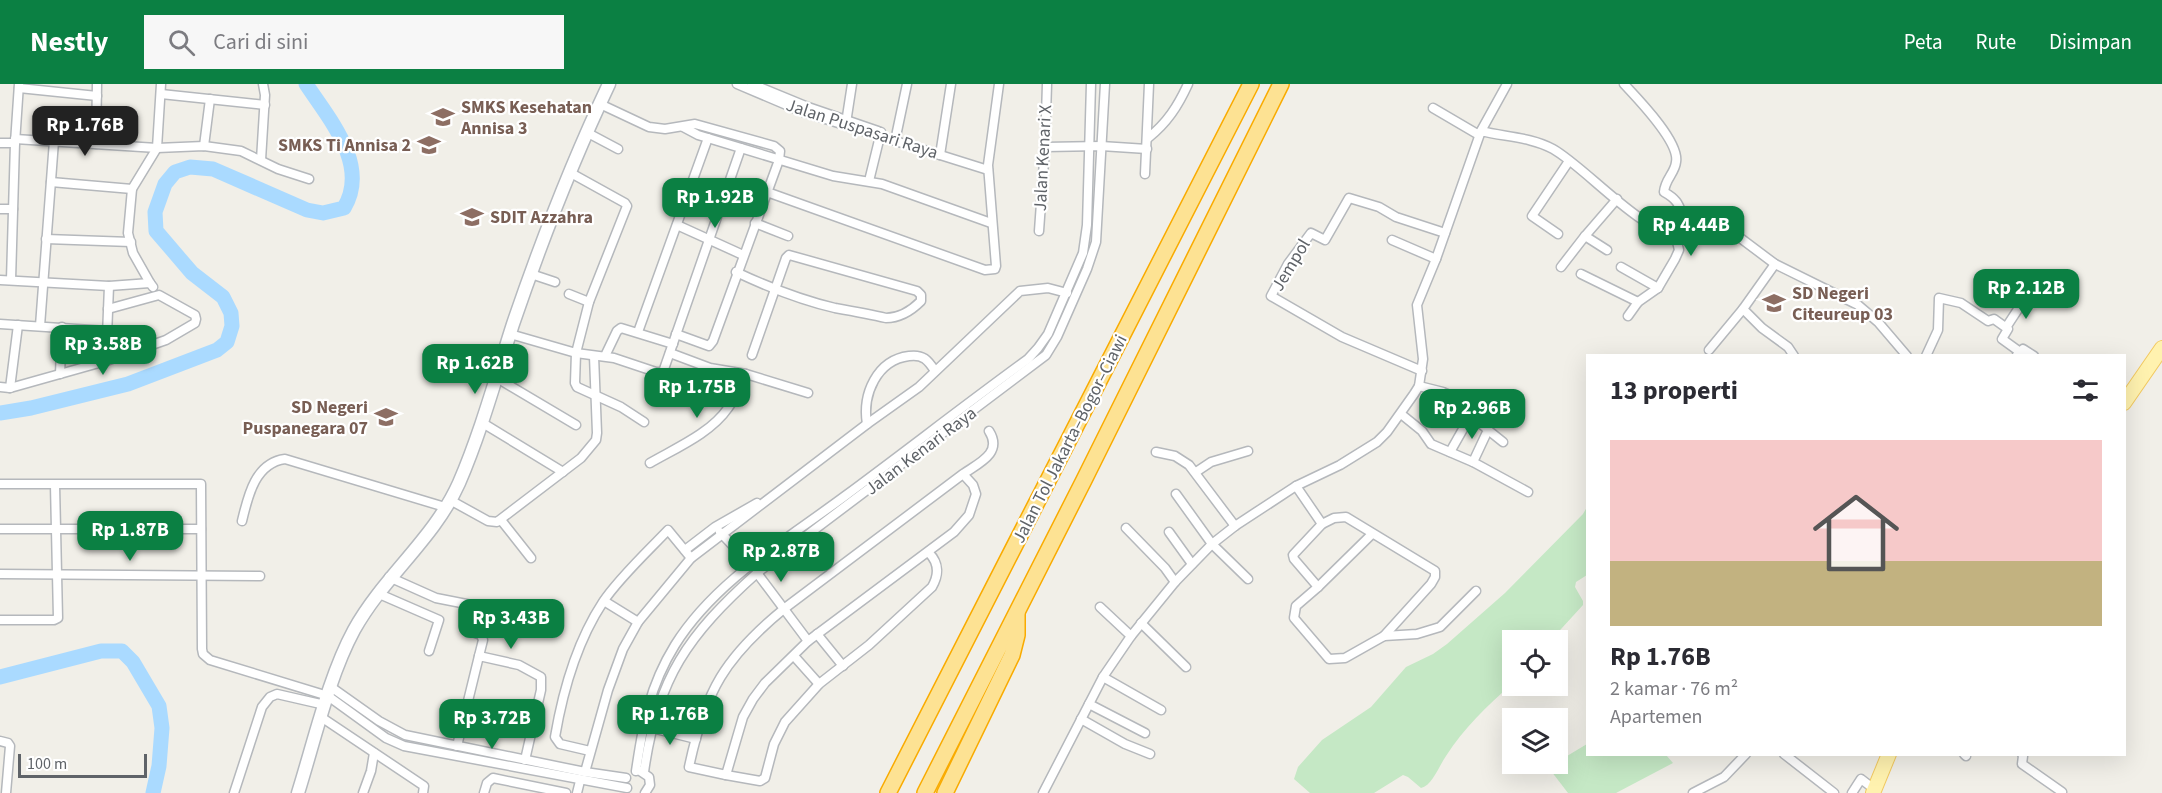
<!DOCTYPE html>
<html lang="id">
<meta charset="utf-8">
<style>
:root{--surface:#fff;--page:#f7f7f7;--text:#2b2b33;--muted:#7c7c81;--line:#e1e1e2;--accent:#0b8043}
body{margin:0;font-family:"Source Sans 3",sans-serif;background:var(--page);color:var(--text);height:100vh;display:flex;flex-direction:column;font-size:22px;white-space:nowrap}
*{box-sizing:border-box;margin:0}
p{font-size:20px;color:var(--muted)}
.icon{flex:none;width:33px;height:33px;fill:none;stroke:currentColor;stroke-width:2;stroke-linecap:round;stroke-linejoin:round}
.map{position:relative;flex:1;overflow:hidden}
.details{position:absolute;left:1586px;top:270px;width:540px;height:402px;display:flex;flex-direction:column;background:var(--surface);border-radius:0px;box-shadow:0 6px 24px #0002}
.details>*{flex:none}
.controls{position:absolute;left:1502px;top:546px;display:grid;gap:12px}
.controls a{display:grid;place-items:center;width:66px;height:66px;border-radius:0px;background:var(--surface);box-shadow:0 6px 24px #0002;font-size:30px}
.scale{position:absolute;left:18px;bottom:15px;width:129px;box-sizing:border-box;padding-left:6px;border:3px solid #5f6368;border-top:0;font-size:16px;line-height:21px;white-space:nowrap;color:#5f6368;-webkit-text-stroke:4px #fff;paint-order:stroke}
.price{position:absolute;translate:-50% -51px;padding:0 14px;border-radius:12px;background:var(--accent);color:#fff;font-size:20px;line-height:39px;filter:drop-shadow(0 2px 3px #0008)}
.price::after{content:'';position:absolute;left:50%;top:36px;width:18px;height:14px;margin-left:-9px;background:inherit;clip-path:polygon(0 0,100% 0,50% 100%)}
.price.on{background:#222;color:#fff}
ul{padding:0;list-style:none}
li{display:grid;align-content:center;gap:12px;height:318px;padding:0 24px}
li+li{border-top:2px solid var(--line)}
li span{display:grid;place-items:center;height:186px;border-radius:0px;color:#555}
li>.icon{margin-inline-start:auto}
span .icon{width:108px;height:108px;fill:#fffc;stroke-width:1}
li b{font-size:26px}
h2{display:flex;justify-content:space-between;align-items:center;height:72px;padding:0 24px;font-size:26px}
header{display:flex;align-items:center;gap:36px;box-sizing:border-box;height:84px;padding:0 30px;background:var(--accent);color:#fff}
header strong{font-size:28px}
nav{display:flex;gap:33px;margin-inline-start:auto;font-size:21px}
.search{width:420px;height:54px;background:var(--page);display:flex;align-items:center;gap:15px;box-sizing:border-box;padding:0 21px;border-radius:0px;color:var(--muted);font-size:22px}
.map>svg:first-child{display:block}
.green{fill:#c5e8c5}
.lines{fill:none;stroke-linecap:round;stroke-linejoin:round}
.river{stroke:#aadaff;stroke-width:15}
.street-casing{stroke:#b5b8bc;stroke-width:11}
.secondary-casing{stroke:#b6babf;stroke-width:15}
.primary-casing{stroke:#f2c960;stroke-width:16}
.highway-casing{stroke:#f9ab00;stroke-width:18}
.street{stroke:#fff;stroke-width:8}
.secondary{stroke:#fff;stroke-width:12}
.primary{stroke:#fff2af;stroke-width:14}
.highway{stroke:#fde293;stroke-width:15}
.labels{text-anchor:middle;dominant-baseline:central;stroke-width:4.5;stroke-linejoin:round;paint-order:stroke}
.education-label{font-size:18px;font-weight:bold;fill:#785e54;stroke:#fff;text-anchor:start}
.street-label{font-size:18px;fill:#5f6368;stroke:#fff}
</style>
<header>
<strong>Nestly</strong>
<div class="search"><svg class="icon" aria-label="search" viewBox="0 0 24 24"><circle cx="10" cy="10" r="6"/><path d="M15 15l6 6"/></svg>Cari di sini</div>
<nav><a>Peta</a><a>Rute</a><a>Disimpan</a></nav>
</header>
<div class="map">
<svg width="2162" height="709" viewBox="0 0 2162 709">
<rect width="100%" height="100%" fill="#f1efe8"/>
<g class="green">
<path d="M1587,423V491L1576,498L1575,503L1583,517V521L1551,556H1512V600C1487,622 1464,644 1446,672C1439,682 1432,702 1421,704L1408,693L1403,691L1374,709H1310L1294,695L1298,683L1322,656L1371,623L1406,583L1433,570L1447,560L1505,509L1583,430Z"/>
<polygon points="1587,660 1587,670 1666,671 1673,679 1616,709 1568,709 1548,683 1557,680 1557,678"/>
</g>
<g class="lines">
<g class="river">
<path d="M0,329L31,324L128,300L217,266L227,258L232,242L231,229L223,213L192,189L156,147L155,128L165,100L175,88L190,83L213,85L307,126L323,129L344,124C370,81 329,35 306,0"/>
<polyline points="0,593 101,567 122,567 133,578 159,622 162,644 159,682 153,709"/>
</g>
<g class="street-casing">
<g id="street">
<polyline points="737,0 803,28 988,86"/>
<polyline points="752,0 808,23 878,47"/>
<path d="M1624,0C1638,15 1680,58 1676,78C1675,89 1665,95 1664,108C1682,118 1678,124 1687,141"/>
<polyline points="19,4 97,12"/>
<polyline points="161,10 265,21"/>
<polyline points="600,20 649,43 665,45 695,40 774,62 780,67 779,76 713,257 709,262 676,250"/>
<polyline points="1433,24 1479,51"/>
<polyline points="846,39 852,0"/>
<polyline points="683,43 698,51 833,92 882,100 991,139"/>
<polyline points="1481,47 1507,0"/>
<polyline points="586,48 618,65"/>
<path d="M1148,54C1167,39 1178,22 1188,0"/>
<polyline points="15,55 157,64 204,62 241,67 278,85 309,95"/>
<polyline points="895,57 907,0"/>
<polyline points="0,59 15,59"/>
<polyline points="96,60 97,0"/>
<polyline points="204,62 210,15"/>
<polyline points="1045,63 1101,62 1147,65"/>
<polyline points="940,71 951,0"/>
<polyline points="261,76 265,11 263,0"/>
<polyline points="569,88 625,119 627,122 589,218 576,269 575,299 577,303 621,323 644,338"/>
<polyline points="1145,90 1149,0"/>
<polyline points="869,97 881,48"/>
<polyline points="51,98 132,105"/>
<polyline points="767,108 985,186 995,185 996,182 988,81 999,0"/>
<polyline points="0,125 13,125"/>
<polyline points="755,139 788,152"/>
<polyline points="677,141 743,171"/>
<polyline points="1039,147 1045,63 1047,0"/>
<polyline points="1558,150 1532,132 1569,77"/>
<polyline points="1585,152 1607,166"/>
<polyline points="46,155 131,158"/>
<polyline points="1392,156 1436,175"/>
<polyline points="1561,183 1585,152 1617,115"/>
<polyline points="1621,183 1658,204"/>
<path d="M736,188C768,203 800,216 835,224C852,227 869,230 886,234C900,234 911,227 921,217V211L917,207L789,171L786,174L752,271"/>
<polyline points="531,190 555,198"/>
<polyline points="1581,190 1638,218"/>
<polyline points="0,196 109,202 150,199 153,203"/>
<polyline points="11,196 15,59 19,0"/>
<polyline points="150,199 133,169 128,149 132,105 157,64 161,0"/>
<polyline points="569,210 589,218"/>
<polyline points="1743,225 1762,244 1788,263 1794,272"/>
<polyline points="1628,232 1638,218 1658,204 1675,175 1679,166 1675,149"/>
<polyline points="0,240 107,247"/>
<polyline points="40,242 54,57"/>
<polyline points="2007,242 2024,216"/>
<polyline points="638,248 708,54"/>
<polyline points="510,250 576,269 614,274 656,288 663,288 741,64"/>
<polyline points="1709,266 1743,225 1775,180"/>
<polyline points="670,269 710,284 746,290 808,309"/>
<polyline points="2017,271 2023,265 2034,272"/>
<polyline points="605,272 617,247 621,244 673,260"/>
<polyline points="1926,272 1938,246 1939,214 1961,219 1988,237 1994,235 2008,245 2002,255 2020,268"/>
<polyline points="106,277 109,202"/>
<polyline points="1422,287 1342,253 1271,212 1288,180 1311,149 1325,156 1349,114 1379,123 1396,133 1445,149"/>
<polyline points="60,290 62,243"/>
<polyline points="497,294 576,341"/>
<polyline points="1419,302 1443,308 1458,315 1467,322 1471,331 1488,346 1473,378 1528,408"/>
<polyline points="0,303 10,304 106,277 166,256 195,239 196,235 195,231 159,211 108,225"/>
<polyline points="10,304 18,241"/>
<polyline points="1401,330 1422,347 1431,360 1473,378"/>
<polyline points="481,338 563,388"/>
<path d="M867,340C862,310 877,276 909,272C923,270 928,276 935,287"/>
<polyline points="1488,346 1503,358"/>
<polyline points="1156,368 1175,372 1189,381 1235,442"/>
<polyline points="1450,368 1471,331"/>
<path d="M650,379C676,364 711,349 728,324C736,314 741,302 746,290"/>
<polyline points="1196,388 1211,378 1248,367"/>
<path d="M963,390L973,401L976,410L969,431L954,448L808,557L765,599L753,615L743,633L726,691L689,683C705,607 725,573 785,524L963,390C979,379 1003,369 989,347"/>
<polyline points="0,400 201,400 202,565 203,570 210,576 328,612 386,654 404,662 627,704"/>
<polyline points="1296,402 1322,440 1334,434 1346,433 1435,487 1435,493 1431,500 1384,552"/>
<polyline points="1176,410 1212,460 1248,495"/>
<polyline points="450,416 488,437 497,438 581,374 596,356 597,349 594,272"/>
<polyline points="501,436 531,474"/>
<path d="M242,437C248,412 255,379 285,375L445,423"/>
<polyline points="1126,444 1165,484 1175,498"/>
<polyline points="0,445 201,445"/>
<polyline points="720,448 751,481"/>
<polyline points="1169,448 1192,480"/>
<polyline points="1372,450 1318,503 1296,522 1294,534 1329,575 1345,574 1384,552 1417,550 1440,543 1476,507"/>
<polyline points="685,466 715,443 757,419"/>
<polyline points="757,489 808,557"/>
<polyline points="0,490 260,492"/>
<polyline points="389,493 436,514 507,528"/>
<polyline points="1318,503 1294,475 1293,471 1322,440"/>
<polyline points="377,509 439,536 429,567"/>
<polyline points="604,517 638,538"/>
<polyline points="1100,523 1131,552"/>
<polyline points="0,536 54,536 58,534 55,401"/>
<polyline points="1141,539 1186,583"/>
<polyline points="470,547 481,551 483,556 479,572"/>
<polyline points="817,550 843,582"/>
<polyline points="794,572 819,600"/>
<polyline points="1103,593 1161,626"/>
<polyline points="331,603 379,637 405,651 585,688 626,694"/>
<polyline points="1089,620 1145,649"/>
<polyline points="321,633 424,702 423,709"/>
<polyline points="1081,635 1125,660 1150,670"/>
<polyline points="652,644 696,655"/>
<polyline points="0,657 8,659 10,662 6,709"/>
<polyline points="457,662 479,572 519,581 541,593 541,606 525,676"/>
<path d="M590,667L560,660L555,653C563,606 576,559 603,518C618,495 648,467 668,446L691,474"/>
<polyline points="1784,670 1834,709"/>
<polyline points="1964,670 1966,672"/>
<polyline points="2022,670 2023,672 2022,680 2062,708"/>
<path d="M636,687C643,640 649,603 675,561C715,497 786,456 845,412C906,367 966,320 1028,275L1038,264L1048,250L1083,169L1087,141L1091,0"/>
<polyline points="640,687 649,693 650,701 645,709"/>
<polyline points="585,688 608,606 623,565 638,538 691,474 867,340 919,303 1020,207 1048,204 1067,209"/>
<path d="M644,688C657,594 688,551 757,489L1046,271L1057,253L1087,185L1096,158L1105,0"/>
<path d="M726,691L760,697L765,694L774,660L785,638L819,600L869,561L932,503C939,491 939,479 929,469"/>
<polyline points="234,709 262,623 270,613 277,610 325,621"/>
<polyline points="363,709 371,687 374,669"/>
<polyline points="484,709 487,699 493,694 566,709"/>
<polyline points="577,709 580,697"/>
<path d="M1043,709L1103,593L1131,552L1175,498L1212,460L1235,442L1296,402L1340,381L1377,358L1387,348L1414,310L1419,302L1423,275L1417,221L1436,175L1481,47C1505,53 1531,53 1553,65C1585,83 1641,148 1675,149L1702,131L1711,132L1775,180L1858,221L1878,238L1907,272"/>
<polyline points="1693,709 1724,693 1746,670"/>
<polyline points="1852,709 1861,695 1874,705"/>
</g>
</g>
<g class="secondary-casing">
<path id="secondary" d="M298,709C314,658 329,592 354,546C384,492 434,455 459,399C481,348 496,293 513,240C541,158 572,78 609,0"/>
</g>
<g class="primary-casing">
<g id="primary">
<polyline points="2124,319 2162,264"/>
<polyline points="1873,709 1889,670"/>
</g>
</g>
<g class="highway-casing">
<g id="highway">
<polyline points="888,709 1251,0"/>
<polyline points="925,709 1084,396 1281,0"/>
<polyline points="945,709 1012,571 1017,551 1017,530"/>
</g>
</g>
<use href="#street" class="street"/>
<use href="#secondary" class="secondary"/>
<use href="#primary" class="primary"/>
<use href="#highway" class="highway"/>
</g>
<defs>
<g id="school-bare" transform="scale(1.8)"><path d="M0-5L7-2L0 1L-7-2ZM-4 1L0 2.5L4 1V4Q0 6-4 4Z" fill="#8d6e63" stroke="#fff" stroke-width="2.5" paint-order="stroke"/></g>
</defs>
<g fill-rule="evenodd">
<use href="#school-bare" x="443" y="33"/>
<use href="#school-bare" x="429" y="61"/>
<use href="#school-bare" x="472" y="133"/>
<use href="#school-bare" x="1774" y="219"/>
<use href="#school-bare" x="386" y="333"/>
</g>
<g class="labels">
<g class="education-label">
<text x="461" y="23">SMKS Kesehatan<tspan x="461" dy="21">Annisa 3</tspan></text>
<text x="411" y="61" text-anchor="end">SMKS Ti Annisa 2</text>
<text x="490" y="133">SDIT Azzahra</text>
<text x="1792" y="209">SD Negeri<tspan x="1792" dy="21">Citeureup 03</tspan></text>
<text x="368" y="323" text-anchor="end">SD Negeri<tspan x="368" dy="21">Puspanegara 07</tspan></text>
</g>
<g class="street-label">
<text transform="translate(862 45) rotate(18)">Jalan Puspasari Raya</text>
<text transform="translate(1043 74) rotate(-87)">Jalan Kenari X</text>
<text transform="translate(1291 181) rotate(-59)">Jempol</text>
<text transform="translate(1070 355) rotate(-63)">Jalan Tol Jakarta–Bogor–Ciawi</text>
<text transform="translate(921 367) rotate(-37)">Jalan Kenari Raya</text>
</g>
</g>
</svg>
<div class="controls">
<a><svg class="icon" aria-label="locate" viewBox="0 0 24 24"><circle cx="12" cy="12" r="6"/><path d="M12 2v4M12 18v4M2 12h4M18 12h4"/></svg></a>
<a><svg class="icon" aria-label="layers" viewBox="0 0 24 24"><path d="M12 4l9 5-9 5-9-5zM3 14l9 5 9-5"/></svg></a>
</div>
<div class="scale">100 m</div>
<b class="price on" style="left:85px;top:73px">Rp 1.76B</b>
<b class="price" style="left:715px;top:145px">Rp 1.92B</b>
<b class="price" style="left:1691px;top:173px">Rp 4.44B</b>
<b class="price" style="left:2026px;top:236px">Rp 2.12B</b>
<b class="price" style="left:103px;top:292px">Rp 3.58B</b>
<b class="price" style="left:475px;top:311px">Rp 1.62B</b>
<b class="price" style="left:697px;top:335px">Rp 1.75B</b>
<b class="price" style="left:1472px;top:356px">Rp 2.96B</b>
<b class="price" style="left:130px;top:478px">Rp 1.87B</b>
<b class="price" style="left:781px;top:499px">Rp 2.87B</b>
<b class="price" style="left:511px;top:566px">Rp 3.43B</b>
<b class="price" style="left:670px;top:662px">Rp 1.76B</b>
<b class="price" style="left:492px;top:666px">Rp 3.72B</b>
<section class="details">
<h2>13 properti<svg class="icon" aria-label="filters" viewBox="0 0 24 24"><path d="M4 7h16M4 17h16"/><circle cx="9" cy="7" r="2"/><circle cx="15" cy="17" r="2"/></svg></h2>
<ul>
<li><span style="background:linear-gradient(#f6c9c9 65%,#c2b280 0)"><svg class="icon" aria-label="home" viewBox="0 0 24 24"><path d="M3 11l9-7 9 7M6 9v11h12V9"/></svg></span><div><b>Rp 1.76B</b><p>2 kamar · 76 m²</p><p>Apartemen</p></div></li>
</ul>
</section>
</div>
